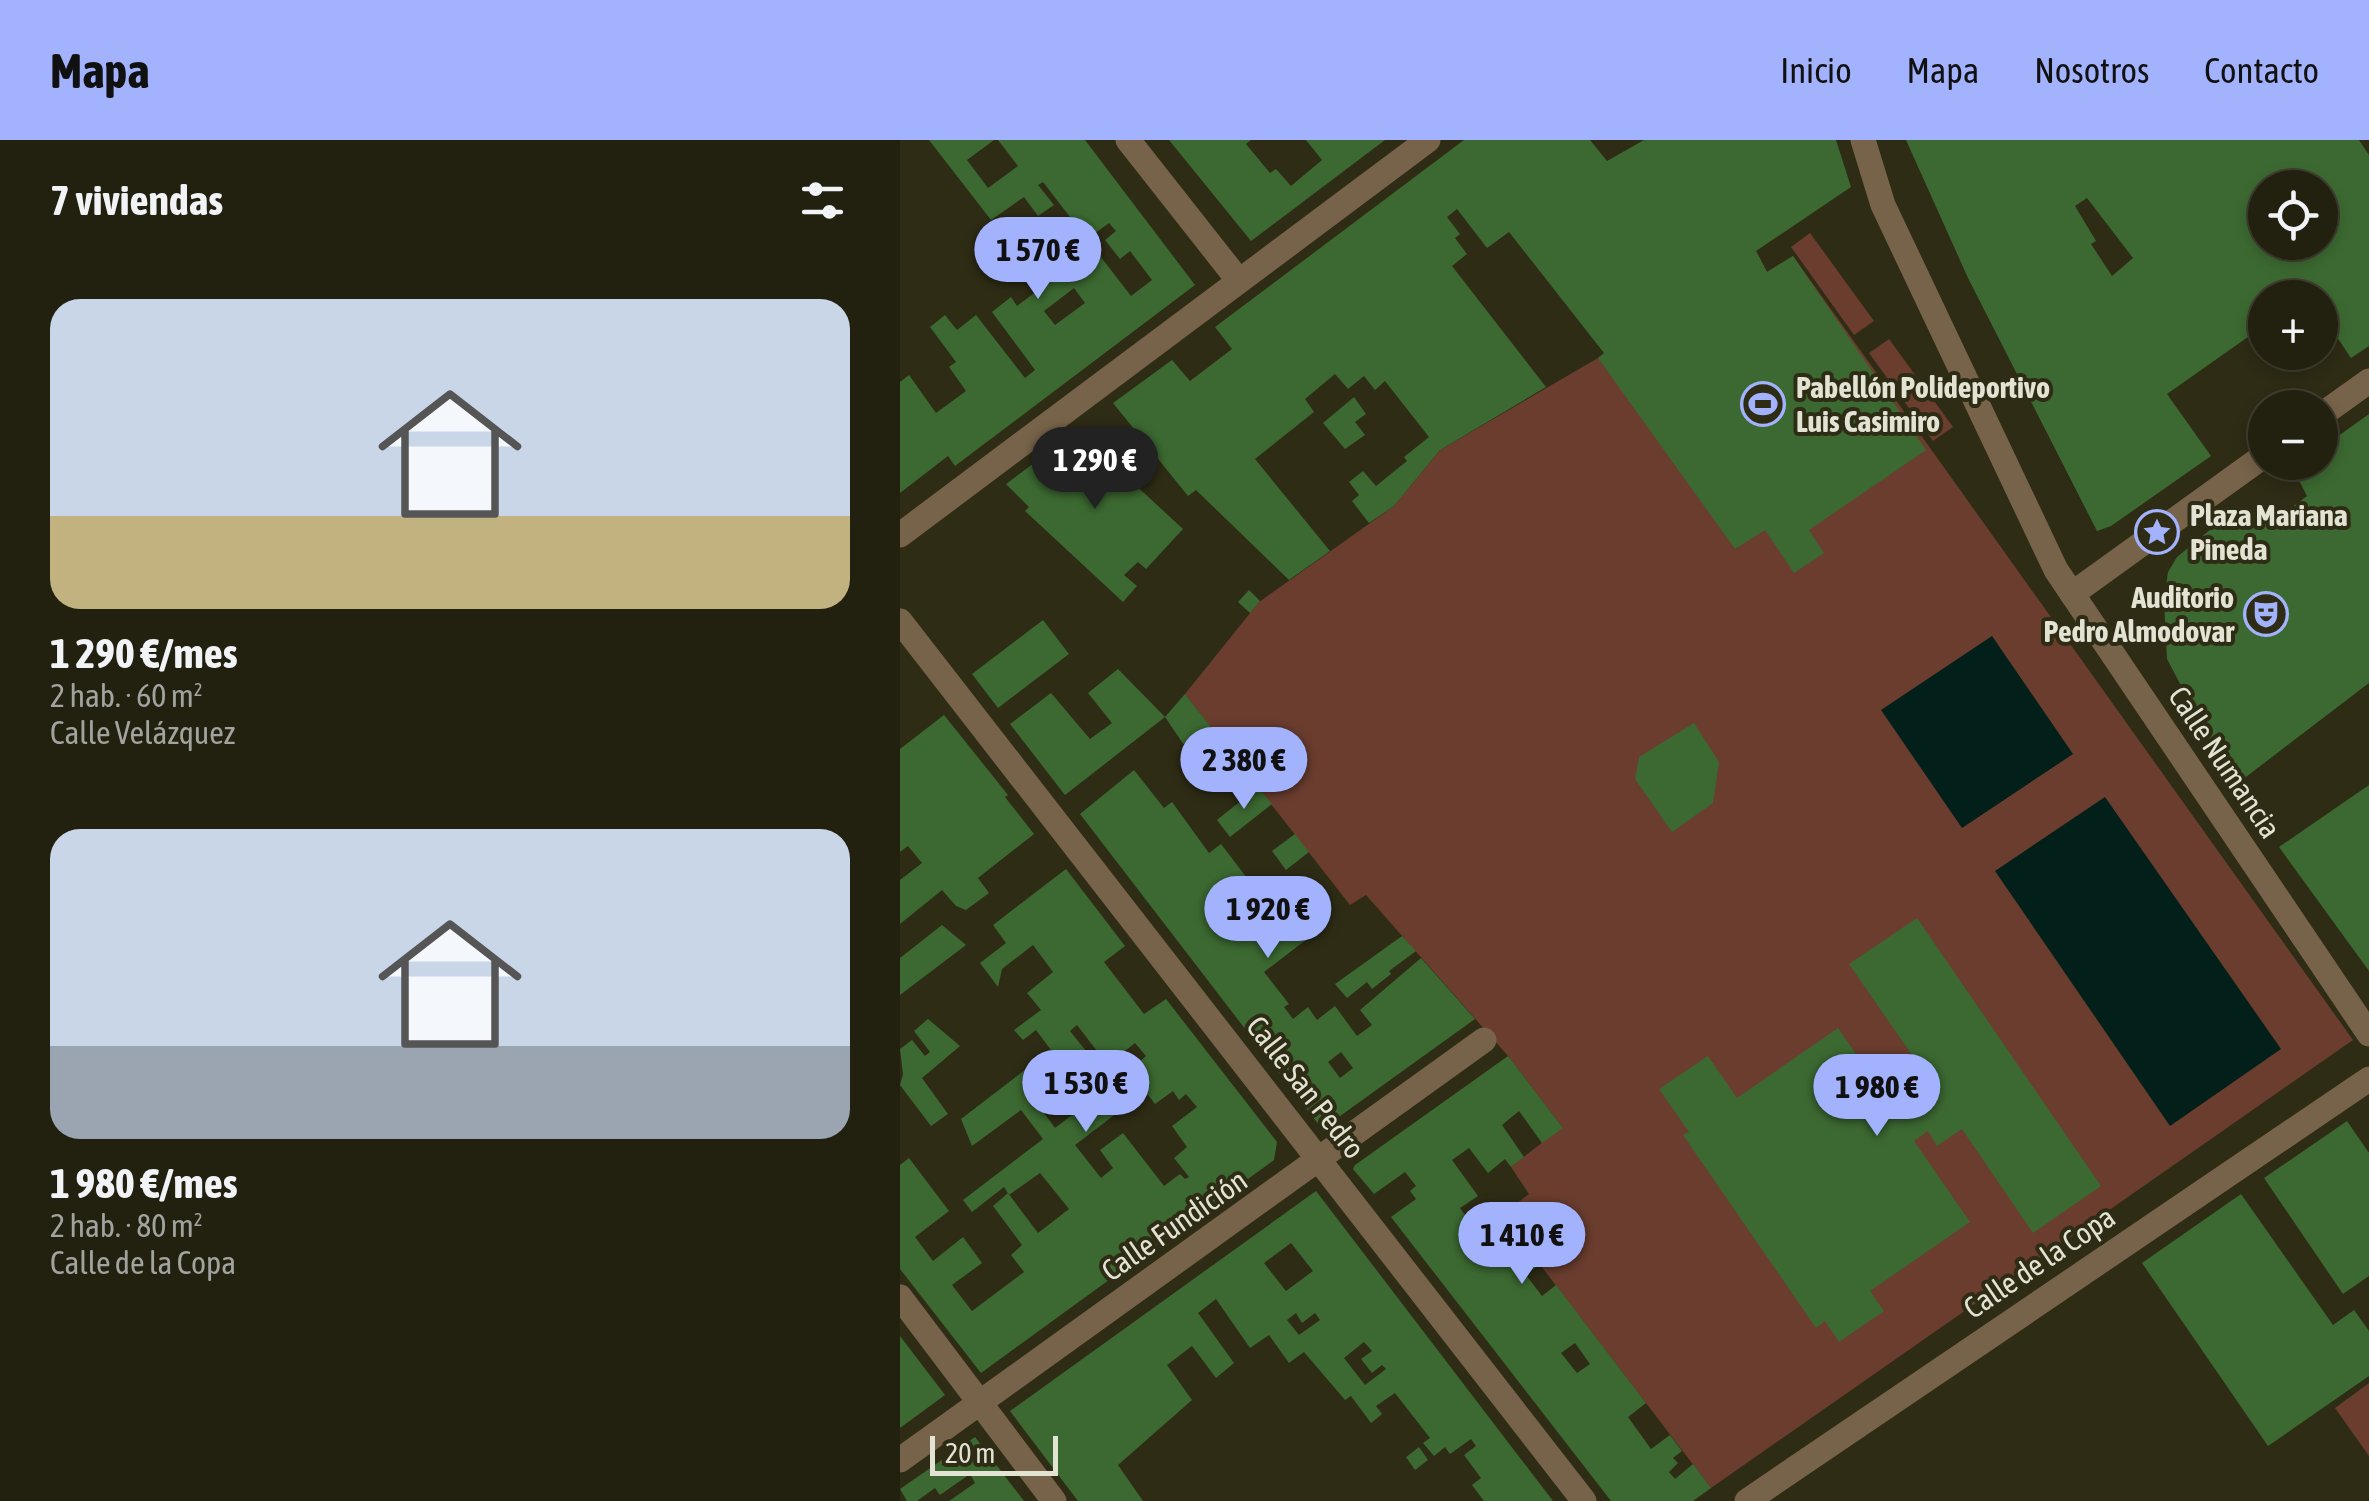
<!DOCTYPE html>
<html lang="es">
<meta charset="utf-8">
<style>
:root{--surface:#222110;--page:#2a2919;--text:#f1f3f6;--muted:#a2a39f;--line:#3f3e30;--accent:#a2b2fd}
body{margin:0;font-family:"Asap Condensed",sans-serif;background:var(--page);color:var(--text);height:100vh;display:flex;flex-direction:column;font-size:38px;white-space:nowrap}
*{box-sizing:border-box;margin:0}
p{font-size:32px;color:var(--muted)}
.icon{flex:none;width:55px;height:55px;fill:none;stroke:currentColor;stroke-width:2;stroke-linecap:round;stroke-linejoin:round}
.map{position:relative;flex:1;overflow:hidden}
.sheet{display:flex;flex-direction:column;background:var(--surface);width:900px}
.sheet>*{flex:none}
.fabs{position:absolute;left:1348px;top:30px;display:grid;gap:20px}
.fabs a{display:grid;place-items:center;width:90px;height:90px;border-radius:50%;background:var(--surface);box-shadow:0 5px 15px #0003,0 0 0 2px var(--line);font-size:50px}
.scale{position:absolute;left:30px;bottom:25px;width:128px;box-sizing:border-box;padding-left:10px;border:5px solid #e3e3d4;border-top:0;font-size:28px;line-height:35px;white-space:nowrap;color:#e3e3d4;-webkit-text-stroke:8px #2e2c15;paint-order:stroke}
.price{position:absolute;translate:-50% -85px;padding:0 22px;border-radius:35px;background:var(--accent);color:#111;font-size:32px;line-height:65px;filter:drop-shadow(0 2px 5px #0008)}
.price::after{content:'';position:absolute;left:50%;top:60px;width:30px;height:22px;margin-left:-15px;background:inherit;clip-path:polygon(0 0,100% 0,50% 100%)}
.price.selected{background:#222;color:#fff}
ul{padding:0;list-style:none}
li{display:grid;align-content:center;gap:20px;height:530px;padding:0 50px}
li span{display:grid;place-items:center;height:310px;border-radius:30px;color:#555}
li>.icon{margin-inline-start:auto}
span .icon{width:180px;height:180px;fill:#fffc;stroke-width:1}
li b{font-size:42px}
h2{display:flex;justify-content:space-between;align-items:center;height:120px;padding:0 50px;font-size:42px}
header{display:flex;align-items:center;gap:60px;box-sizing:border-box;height:140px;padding:0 50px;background:var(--accent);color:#111}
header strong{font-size:48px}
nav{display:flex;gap:55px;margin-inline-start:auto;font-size:35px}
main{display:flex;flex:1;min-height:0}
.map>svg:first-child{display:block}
.green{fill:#6a3d2e}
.water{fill:#022019}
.building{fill:#3c6931;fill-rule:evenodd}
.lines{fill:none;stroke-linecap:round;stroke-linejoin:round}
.street{stroke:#77634a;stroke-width:25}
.labels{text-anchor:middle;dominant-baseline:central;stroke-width:8;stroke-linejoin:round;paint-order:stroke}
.poi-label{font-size:30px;font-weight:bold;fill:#e3e3d4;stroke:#2e2c15;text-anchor:start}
.street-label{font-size:30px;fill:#e3e3d4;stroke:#2e2c15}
</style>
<header>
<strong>Mapa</strong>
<nav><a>Inicio</a><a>Mapa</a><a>Nosotros</a><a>Contacto</a></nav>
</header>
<main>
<section class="sheet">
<h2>7 viviendas<svg class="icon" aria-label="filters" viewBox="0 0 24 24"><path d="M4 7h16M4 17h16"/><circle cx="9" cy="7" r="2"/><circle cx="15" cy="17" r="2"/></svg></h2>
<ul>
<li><span style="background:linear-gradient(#c9d6e8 70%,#c2b280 0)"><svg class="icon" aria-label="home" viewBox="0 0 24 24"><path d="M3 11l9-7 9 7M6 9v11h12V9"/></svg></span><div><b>1 290 €/mes</b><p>2 hab. · 60 m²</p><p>Calle Velázquez</p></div></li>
<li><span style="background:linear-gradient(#c9d6e8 70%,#9aa5b1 0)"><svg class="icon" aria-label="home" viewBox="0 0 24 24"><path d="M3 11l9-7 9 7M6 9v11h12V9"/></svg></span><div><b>1 980 €/mes</b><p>2 hab. · 80 m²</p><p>Calle de la Copa</p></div></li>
</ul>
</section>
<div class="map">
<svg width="1469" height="1361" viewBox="0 0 1469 1361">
<rect width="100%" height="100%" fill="#2e2c15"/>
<g class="green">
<polygon points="910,93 974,181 954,195 891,107"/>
<polygon points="856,111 867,132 893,116 1453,900 811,1348 602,1075 629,1054 611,1027 662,987 608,916 466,755 450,765 285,554 359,462 494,366 540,310 698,218"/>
<polygon points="989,199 1053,287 1033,301 969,213"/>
<polygon points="1469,1243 1469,1316 1435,1268"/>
</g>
<g class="water">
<polygon points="1092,496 1173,614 1062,688 981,570"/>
<polygon points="1205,657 1381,909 1270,986 1095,731"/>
</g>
<g class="building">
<path d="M29,0H94L67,20L88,48L118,26L98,0H185L295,145L55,326L48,316L0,353V242L9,235L36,273L66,251L49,227L56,222L30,187L45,175L57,190L76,175L125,238L135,230L92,172L111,157L117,166L174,123L168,113L187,99L231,156L252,140L230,111L220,119L205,100L216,91L209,83L187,99L143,42L138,45L154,65L138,76L124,57L91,80ZM174,148L185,163L155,185L144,171Z"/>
<polygon points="269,0 351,0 346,4 370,33 376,29 391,46 422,20 406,0 485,0 351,101"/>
<polygon points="564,0 690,0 707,21 744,0 936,0 951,47 856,111 867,132 893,116 1026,310 909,390 924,413 894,433 865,390 835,409 698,218 704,213 609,92 587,108 557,69 547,77 560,94 555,98 567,114 552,126 646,247 540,310 494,366 469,383 452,361 459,355 449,342 463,331 476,346 507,321 504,317 529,297 485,241 475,250 464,236 448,249 435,234 405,259 414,272 355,319 430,411 389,440 296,350 288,356 213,263 272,220 290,241 332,209 315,187"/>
<path d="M1006,0H1459L1469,15V206L1451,218L1420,172V158H1413L1412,153L1406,158H1365V185L1267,254L1311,316L1211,386L1197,391L1068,138ZM1365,48H1420V102H1365ZM1187,58L1233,118L1212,136L1191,104L1196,101L1175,66Z"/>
<polygon points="454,257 466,274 455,282 465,295 445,309 423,283"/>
<polygon points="1469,274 1469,543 1338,643 1295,584 1296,574 1267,519 1264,460 1268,432 1277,417 1328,375 1369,384 1407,356 1393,329 1402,322 1420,322 1420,309"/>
<polygon points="177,291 283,389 246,429 238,422 224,435 237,446 223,462 125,371 129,367 106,344"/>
<polygon points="349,450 360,461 350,473 338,462"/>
<polygon points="143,480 169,514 98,568 72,534"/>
<polygon points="218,529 265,577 165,655 110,584 151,553 190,599 212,583 188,553"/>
<polygon points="285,554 333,615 305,636 265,577"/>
<polygon points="44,575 108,655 105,657 134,694 78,738 89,753 66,770 56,766 42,750 0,784 0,740 22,723 8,706 0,712 0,609"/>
<polygon points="794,583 819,622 813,663 772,692 735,639 739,617"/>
<path d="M234,630L264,668L272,662L309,713L321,704L347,738L316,763L325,776L342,764L370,801L386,789L381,783L402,765L420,789L364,832L389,864L384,867L393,879L408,867L417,880L435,866L457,896L472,885L460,870L521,818L575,879L422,989L180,674ZM441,912L453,928L440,938L428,922Z"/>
<polygon points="1469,645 1469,831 1379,707"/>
<polygon points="358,647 372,664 330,697 317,680"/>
<polygon points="395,694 409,712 386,730 372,711"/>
<path d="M166,729L225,806L204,822L244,874L266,859L377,1002L374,1020L81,1233L0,1129V1025L9,1018L49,1071L15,1097L33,1121L63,1097L82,1123L52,1145L72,1171L124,1132L111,1115L122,1105L93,1066L108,1053L138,1093L169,1069L140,1033L109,1055L104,1047L72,1072L63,1060L143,999L121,970L72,1006L61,979L151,910L136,890L123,900L114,890L141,870L127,853L153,832L133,805L102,829L98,847L80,823L106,803L93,785ZM177,885L197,911L190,916L170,891ZM235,903L246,916L233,927L249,949L245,951L255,964L273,951L279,960L286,954L297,967L272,986L287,1007L274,1018L289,1037L285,1039L280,1034L264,1046L223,993L200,1010L213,1028L201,1038L175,1005L238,957L223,936L155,988L134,959L147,949L157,962L166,956L155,943L183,922L199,943L217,929L211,922Z"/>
<polygon points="1017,778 1201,1046 1133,1093 1062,989 1037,1006 1028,991 1014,1001 1070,1082 970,1151 984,1171 939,1202 925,1181 916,1188 783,995 789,992 759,949 808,916 837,958 938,888 986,957 1023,931 949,824"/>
<polygon points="42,785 66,805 0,855 0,818"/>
<polygon points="502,796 516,811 489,831 491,834 472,849 467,842 447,858 435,844"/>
<polygon points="28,879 60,906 22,938 48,974 31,986 0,945 3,934 0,909 12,900 25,916 30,912 14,891"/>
<path d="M608,916L663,988L642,1003L619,971L602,985L624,1017L611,1027L605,1019L588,1033L569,1008L552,1020L578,1056L560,1068L579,1094L602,1075L615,1092L595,1107L606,1122L627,1106L640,1124L626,1135L642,1156L656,1145L746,1263L728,1277L751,1309L770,1295L782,1311L773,1318L778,1323L769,1332L775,1339L793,1324L811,1348L793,1361H711L491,1077L516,1059L510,1051L516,1046L505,1032L474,1054L453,1029L455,1025ZM675,1203L690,1224L677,1233L661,1213Z"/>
<polygon points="1447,981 1469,1013 1469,1136 1443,1154 1364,1038"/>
<path d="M416,1051L653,1361H584L572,1345L581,1338L564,1315L576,1306L571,1299L550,1314L545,1307L534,1316L523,1303L530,1298L495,1253L476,1266L482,1274L471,1283L451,1256L445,1260L404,1212L389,1223L369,1195L350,1208L316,1159L298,1173L334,1223L316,1238L292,1206L267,1225L292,1260L218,1325L243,1361H178L110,1271ZM391,1103L413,1131L386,1151L364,1123ZM396,1173L402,1183L415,1173L420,1180L399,1195L387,1180ZM464,1202L472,1211L461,1219L472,1233L482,1225L486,1229L465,1245L444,1218Z"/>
<polygon points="1341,1054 1433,1185 1454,1170 1469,1191 1469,1236 1368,1306 1242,1123"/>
<polygon points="0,1196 45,1255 0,1288"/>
<polygon points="75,1297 124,1361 49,1361 75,1343 70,1334 40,1355 35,1348 17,1361 7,1361 0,1349"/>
<polygon points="519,1307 528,1320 515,1330 506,1317"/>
</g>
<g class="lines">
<g class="street">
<polyline points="228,0 339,141"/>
<polyline points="963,0 983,65 1156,430 1469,894"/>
<polyline points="1420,276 1469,241"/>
<polyline points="0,395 528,0"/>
<polyline points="1172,454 1365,315"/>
<polyline points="0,481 684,1361"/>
<polyline points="0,1157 154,1361"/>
<polyline points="0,1320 584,900"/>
<polyline points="847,1361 1469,939"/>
</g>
</g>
<defs>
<g id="stadium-ring" transform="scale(2.25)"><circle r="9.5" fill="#2e2c15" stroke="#a2b2fd" stroke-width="1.5"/><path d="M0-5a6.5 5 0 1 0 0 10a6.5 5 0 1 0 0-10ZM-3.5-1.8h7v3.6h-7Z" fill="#a2b2fd"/></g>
<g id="sight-ring" transform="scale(2.25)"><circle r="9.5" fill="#2e2c15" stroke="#a2b2fd" stroke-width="1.5"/><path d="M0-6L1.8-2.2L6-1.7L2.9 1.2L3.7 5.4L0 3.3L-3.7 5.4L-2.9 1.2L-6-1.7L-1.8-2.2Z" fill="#a2b2fd"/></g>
<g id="theatre-ring" transform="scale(2.25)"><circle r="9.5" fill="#2e2c15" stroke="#a2b2fd" stroke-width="1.5"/><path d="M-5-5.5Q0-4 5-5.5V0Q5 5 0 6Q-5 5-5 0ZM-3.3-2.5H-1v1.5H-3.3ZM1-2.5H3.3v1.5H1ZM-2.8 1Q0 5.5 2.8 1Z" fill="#a2b2fd"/></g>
</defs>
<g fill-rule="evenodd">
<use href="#stadium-ring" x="863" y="264"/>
<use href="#sight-ring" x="1257" y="392"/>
<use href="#theatre-ring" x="1366" y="474"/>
</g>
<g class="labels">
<g class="poi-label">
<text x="896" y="247">Pabellón Polideportivo<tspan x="896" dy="34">Luis Casimiro</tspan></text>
<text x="1290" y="375">Plaza Mariana<tspan x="1290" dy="34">Pineda</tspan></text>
<text x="1334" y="457" text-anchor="end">Auditorio<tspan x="1334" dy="34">Pedro Almodovar</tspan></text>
</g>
<g class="street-label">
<text transform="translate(1325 622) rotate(56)">Calle Numancia</text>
<text transform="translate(406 947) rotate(52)">Calle San Pedro</text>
<text transform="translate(274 1085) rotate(-35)">Calle Fundición</text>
<text transform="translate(1139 1122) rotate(-34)">Calle de la Copa</text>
</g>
</g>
</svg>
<div class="fabs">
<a><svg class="icon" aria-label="locate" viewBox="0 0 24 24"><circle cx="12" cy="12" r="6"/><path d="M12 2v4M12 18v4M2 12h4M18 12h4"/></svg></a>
<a>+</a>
<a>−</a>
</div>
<div class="scale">20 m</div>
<b class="price" style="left:138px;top:162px">1 570 €</b>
<b class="price selected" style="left:195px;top:372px">1 290 €</b>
<b class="price" style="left:344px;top:672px">2 380 €</b>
<b class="price" style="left:368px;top:821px">1 920 €</b>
<b class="price" style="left:186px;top:995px">1 530 €</b>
<b class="price" style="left:977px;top:999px">1 980 €</b>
<b class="price" style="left:622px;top:1147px">1 410 €</b>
</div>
</main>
